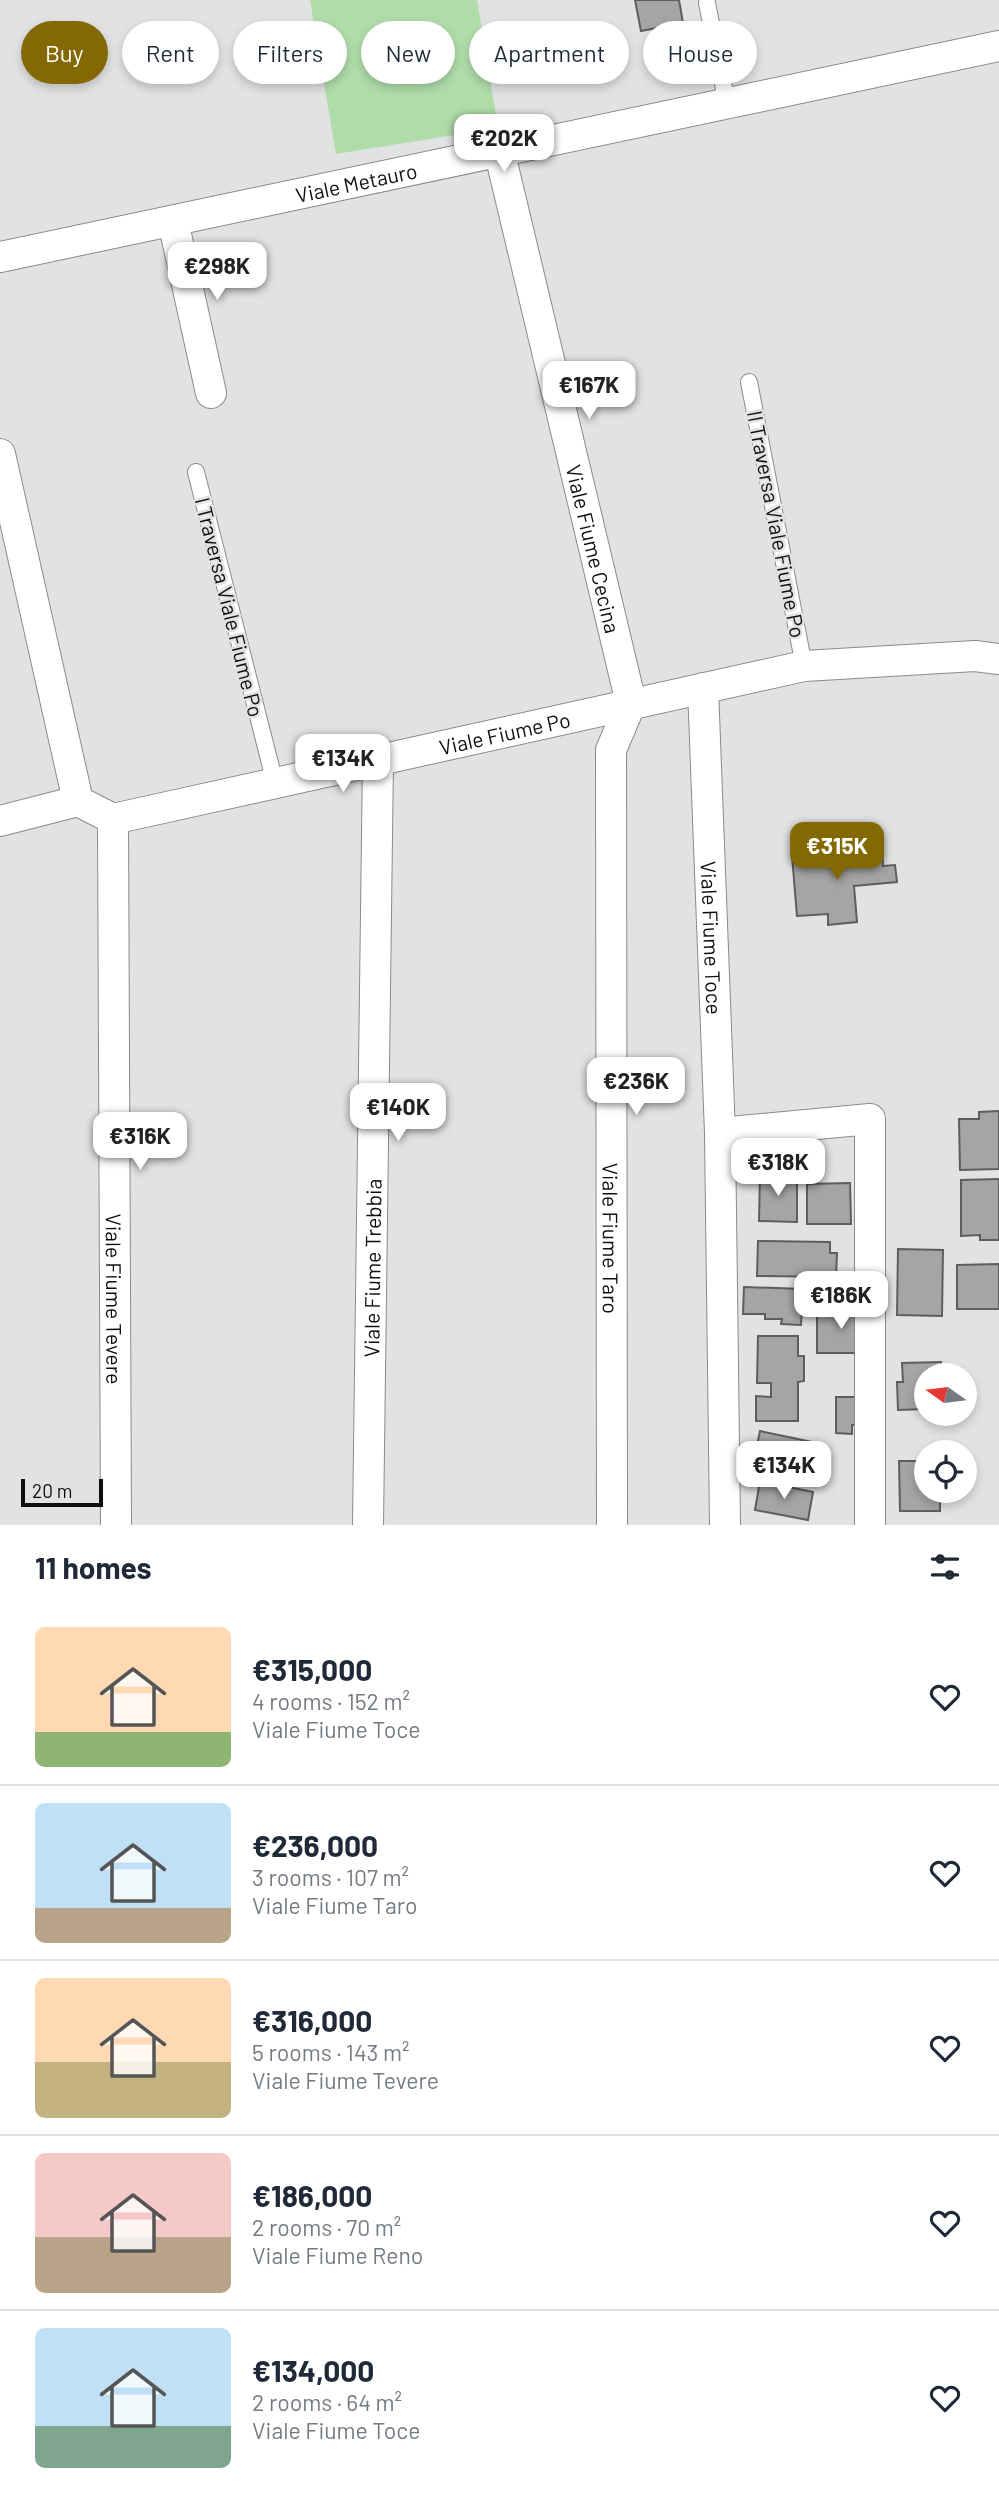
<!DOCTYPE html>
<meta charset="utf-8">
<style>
:root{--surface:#fff;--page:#f6f6f7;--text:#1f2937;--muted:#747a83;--line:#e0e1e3;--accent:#846801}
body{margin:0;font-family:Barlow,sans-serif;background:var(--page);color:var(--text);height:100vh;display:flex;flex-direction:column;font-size:26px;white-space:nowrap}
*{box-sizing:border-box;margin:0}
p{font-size:23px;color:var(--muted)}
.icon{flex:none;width:38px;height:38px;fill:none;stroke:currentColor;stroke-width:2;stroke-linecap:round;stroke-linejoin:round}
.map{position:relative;height:1525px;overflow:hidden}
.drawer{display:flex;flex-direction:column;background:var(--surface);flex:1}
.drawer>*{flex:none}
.hud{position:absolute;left:21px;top:21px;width:957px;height:63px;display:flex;gap:14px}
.needle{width:46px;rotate:284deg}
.controls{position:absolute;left:914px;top:1363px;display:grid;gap:14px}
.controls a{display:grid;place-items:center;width:63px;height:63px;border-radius:50%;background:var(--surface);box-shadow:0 4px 10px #0003;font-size:35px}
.scale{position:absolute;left:21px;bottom:18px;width:82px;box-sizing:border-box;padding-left:7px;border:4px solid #0e0e0f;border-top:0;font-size:19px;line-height:24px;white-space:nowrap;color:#0e0e0f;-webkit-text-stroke:5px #e1e2e3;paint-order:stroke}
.price{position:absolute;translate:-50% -60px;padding:0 16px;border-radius:14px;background:#fff;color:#222;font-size:23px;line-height:46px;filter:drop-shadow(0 2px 4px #0008)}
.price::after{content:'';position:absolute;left:50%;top:42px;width:21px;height:16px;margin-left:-10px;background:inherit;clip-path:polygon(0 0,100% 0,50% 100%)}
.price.active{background:var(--accent);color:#fff}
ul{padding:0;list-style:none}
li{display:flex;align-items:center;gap:21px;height:175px;padding:0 35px}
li+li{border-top:2px solid var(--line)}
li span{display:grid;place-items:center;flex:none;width:196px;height:140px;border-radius:10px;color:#555}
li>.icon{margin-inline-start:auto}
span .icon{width:84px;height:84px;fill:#fffc;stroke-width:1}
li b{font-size:30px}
h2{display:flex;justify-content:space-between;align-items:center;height:84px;padding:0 35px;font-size:30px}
.chip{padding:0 24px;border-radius:32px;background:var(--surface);box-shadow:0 4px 10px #0003;font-size:24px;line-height:63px}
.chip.active{background:var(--accent);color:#fff}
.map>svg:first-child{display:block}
.green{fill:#afdca9}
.building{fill:#a6a5a6;stroke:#5f5d5e;stroke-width:2}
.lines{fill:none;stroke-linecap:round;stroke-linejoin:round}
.lane-casing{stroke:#8a8b8c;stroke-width:18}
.street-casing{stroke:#8a8b8c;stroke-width:32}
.lane{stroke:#fff;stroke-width:16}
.street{stroke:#fff;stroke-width:30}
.labels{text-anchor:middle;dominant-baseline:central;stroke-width:5;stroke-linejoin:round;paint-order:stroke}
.street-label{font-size:21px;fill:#0e0e0f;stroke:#e1e2e3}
</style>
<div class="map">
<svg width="999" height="1525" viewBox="0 0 999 1525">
<rect width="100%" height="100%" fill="#e1e2e3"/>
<polygon class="green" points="310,0 477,0 498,128 336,154"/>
<g class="building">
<polygon points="635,0 679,0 683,23 641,31"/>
<polygon points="532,26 539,69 517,72 515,59 506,61 502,31"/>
<polygon points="882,848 883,866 895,865 897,882 854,886 857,922 828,925 828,914 797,916 792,856"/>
<polygon points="999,1111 999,1169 960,1170 959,1119 979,1119 979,1112"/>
<polygon points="760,1174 797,1175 797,1222 759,1221"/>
<polygon points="999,1179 999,1240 980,1240 980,1235 961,1236 961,1180"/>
<polygon points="850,1183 851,1224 807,1224 807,1184"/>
<polygon points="758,1241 830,1242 830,1253 837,1253 836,1277 757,1276"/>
<polygon points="898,1249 943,1250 942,1316 897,1315"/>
<polygon points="999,1264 999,1309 957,1309 957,1265"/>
<polygon points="744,1287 803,1289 801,1325 781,1324 782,1319 765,1319 765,1314 743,1314"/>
<polygon points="817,1308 864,1308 865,1353 817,1353"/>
<polygon points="758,1336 798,1336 798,1356 804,1356 804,1381 798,1382 798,1421 756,1421 756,1396 771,1397 771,1383 757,1383"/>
<polygon points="941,1362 941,1376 926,1376 926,1409 898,1410 897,1382 903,1382 902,1363"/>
<polygon points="836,1397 865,1397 865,1425 852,1425 852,1434 836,1433"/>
<polygon points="760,1431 817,1443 811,1472 754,1460"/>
<polygon points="899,1461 926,1461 926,1491 940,1491 940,1511 900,1511"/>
<polygon points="760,1481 813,1492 808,1520 755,1510"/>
</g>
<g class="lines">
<g class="lane-casing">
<g id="lane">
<polyline points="707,3 727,104"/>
<polyline points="749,382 804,666"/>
<polyline points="196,472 275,783"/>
</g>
</g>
<g class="street-casing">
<g id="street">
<path id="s1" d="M499,150L631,703L611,750L612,1525"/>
<polyline points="173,221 211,393"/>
<path id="s2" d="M0,257L999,46"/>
<path id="s3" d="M0,454L78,801L113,819L804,666L975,656L999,659"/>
<path id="s4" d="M703,688L720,1133L725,1525"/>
<path id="s5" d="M113,819L116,1525"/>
<polyline points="0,821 78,801"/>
<polyline points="720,1133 870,1119 870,1525"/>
<path id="s6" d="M368,1525L378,760"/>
</g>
</g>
<use href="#lane" class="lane"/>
<use href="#street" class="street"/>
</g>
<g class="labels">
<g class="street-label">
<text stroke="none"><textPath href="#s2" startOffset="364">Viale Metauro</textPath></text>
<text transform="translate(777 524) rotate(79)">II Traversa Viale Fiume Po</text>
<text stroke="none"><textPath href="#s1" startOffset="410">Viale Fiume Cecina</textPath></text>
<text transform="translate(230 607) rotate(76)">I Traversa Viale Fiume Po</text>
<text stroke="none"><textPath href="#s3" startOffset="796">Viale Fiume Po</textPath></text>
<text stroke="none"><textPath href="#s4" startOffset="250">Viale Fiume Toce</textPath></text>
<text stroke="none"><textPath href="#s1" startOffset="1108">Viale Fiume Taro</textPath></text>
<text stroke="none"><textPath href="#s6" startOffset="257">Viale Fiume Trebbia</textPath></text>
<text stroke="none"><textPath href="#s5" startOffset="480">Viale Fiume Tevere</textPath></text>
</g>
</g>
</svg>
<div class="controls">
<a><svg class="needle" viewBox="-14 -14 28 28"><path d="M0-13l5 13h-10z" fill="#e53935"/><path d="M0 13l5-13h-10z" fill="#747a83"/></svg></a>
<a><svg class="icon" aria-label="locate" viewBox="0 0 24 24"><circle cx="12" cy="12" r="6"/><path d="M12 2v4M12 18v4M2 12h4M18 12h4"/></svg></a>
</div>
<div class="scale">20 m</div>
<b class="price" style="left:504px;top:174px">€202K</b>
<b class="price" style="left:217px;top:302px">€298K</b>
<b class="price" style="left:589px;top:421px">€167K</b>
<b class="price" style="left:343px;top:794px">€134K</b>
<b class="price active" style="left:837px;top:882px">€315K</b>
<b class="price" style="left:636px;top:1117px">€236K</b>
<b class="price" style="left:398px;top:1143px">€140K</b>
<b class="price" style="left:140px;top:1172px">€316K</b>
<b class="price" style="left:778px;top:1198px">€318K</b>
<b class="price" style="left:841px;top:1331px">€186K</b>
<b class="price" style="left:784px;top:1501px">€134K</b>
<div class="hud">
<a class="chip active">Buy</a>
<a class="chip">Rent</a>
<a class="chip">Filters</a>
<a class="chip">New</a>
<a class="chip">Apartment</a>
<a class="chip">House</a>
</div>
</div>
<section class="drawer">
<h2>11 homes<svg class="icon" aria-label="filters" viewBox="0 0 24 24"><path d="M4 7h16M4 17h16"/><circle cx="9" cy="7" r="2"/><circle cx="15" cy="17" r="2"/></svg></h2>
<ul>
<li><span style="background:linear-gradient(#ffd9b3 75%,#8fb573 0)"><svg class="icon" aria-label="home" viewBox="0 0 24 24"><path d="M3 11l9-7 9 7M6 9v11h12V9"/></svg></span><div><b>€315,000</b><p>4 rooms · 152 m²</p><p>Viale Fiume Toce</p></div><svg class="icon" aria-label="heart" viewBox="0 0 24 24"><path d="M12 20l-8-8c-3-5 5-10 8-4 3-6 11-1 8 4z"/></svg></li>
<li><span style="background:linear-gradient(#bfe0f5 75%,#b9a48a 0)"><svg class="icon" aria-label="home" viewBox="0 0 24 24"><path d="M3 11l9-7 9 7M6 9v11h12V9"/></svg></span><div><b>€236,000</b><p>3 rooms · 107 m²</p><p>Viale Fiume Taro</p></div><svg class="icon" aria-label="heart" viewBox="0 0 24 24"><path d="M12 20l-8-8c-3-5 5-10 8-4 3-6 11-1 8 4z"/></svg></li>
<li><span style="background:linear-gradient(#ffd9b3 60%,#c2b280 0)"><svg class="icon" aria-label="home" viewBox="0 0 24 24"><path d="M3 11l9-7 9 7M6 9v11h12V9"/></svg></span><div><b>€316,000</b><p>5 rooms · 143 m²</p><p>Viale Fiume Tevere</p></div><svg class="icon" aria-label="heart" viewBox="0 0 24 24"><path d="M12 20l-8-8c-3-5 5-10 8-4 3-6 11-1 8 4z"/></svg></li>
<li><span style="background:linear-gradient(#f6c9c9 60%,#b9a48a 0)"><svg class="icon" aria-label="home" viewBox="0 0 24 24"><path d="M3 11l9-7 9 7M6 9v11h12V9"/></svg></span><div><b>€186,000</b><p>2 rooms · 70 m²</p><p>Viale Fiume Reno</p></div><svg class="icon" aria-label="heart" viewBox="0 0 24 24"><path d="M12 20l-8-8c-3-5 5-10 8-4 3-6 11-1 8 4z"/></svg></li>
<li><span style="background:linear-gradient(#bfe0f5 70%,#7fa58c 0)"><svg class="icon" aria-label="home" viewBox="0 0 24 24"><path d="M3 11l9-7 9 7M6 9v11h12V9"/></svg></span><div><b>€134,000</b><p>2 rooms · 64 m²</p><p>Viale Fiume Toce</p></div><svg class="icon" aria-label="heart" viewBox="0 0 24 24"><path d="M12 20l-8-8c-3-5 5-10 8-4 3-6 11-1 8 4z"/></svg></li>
</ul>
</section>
